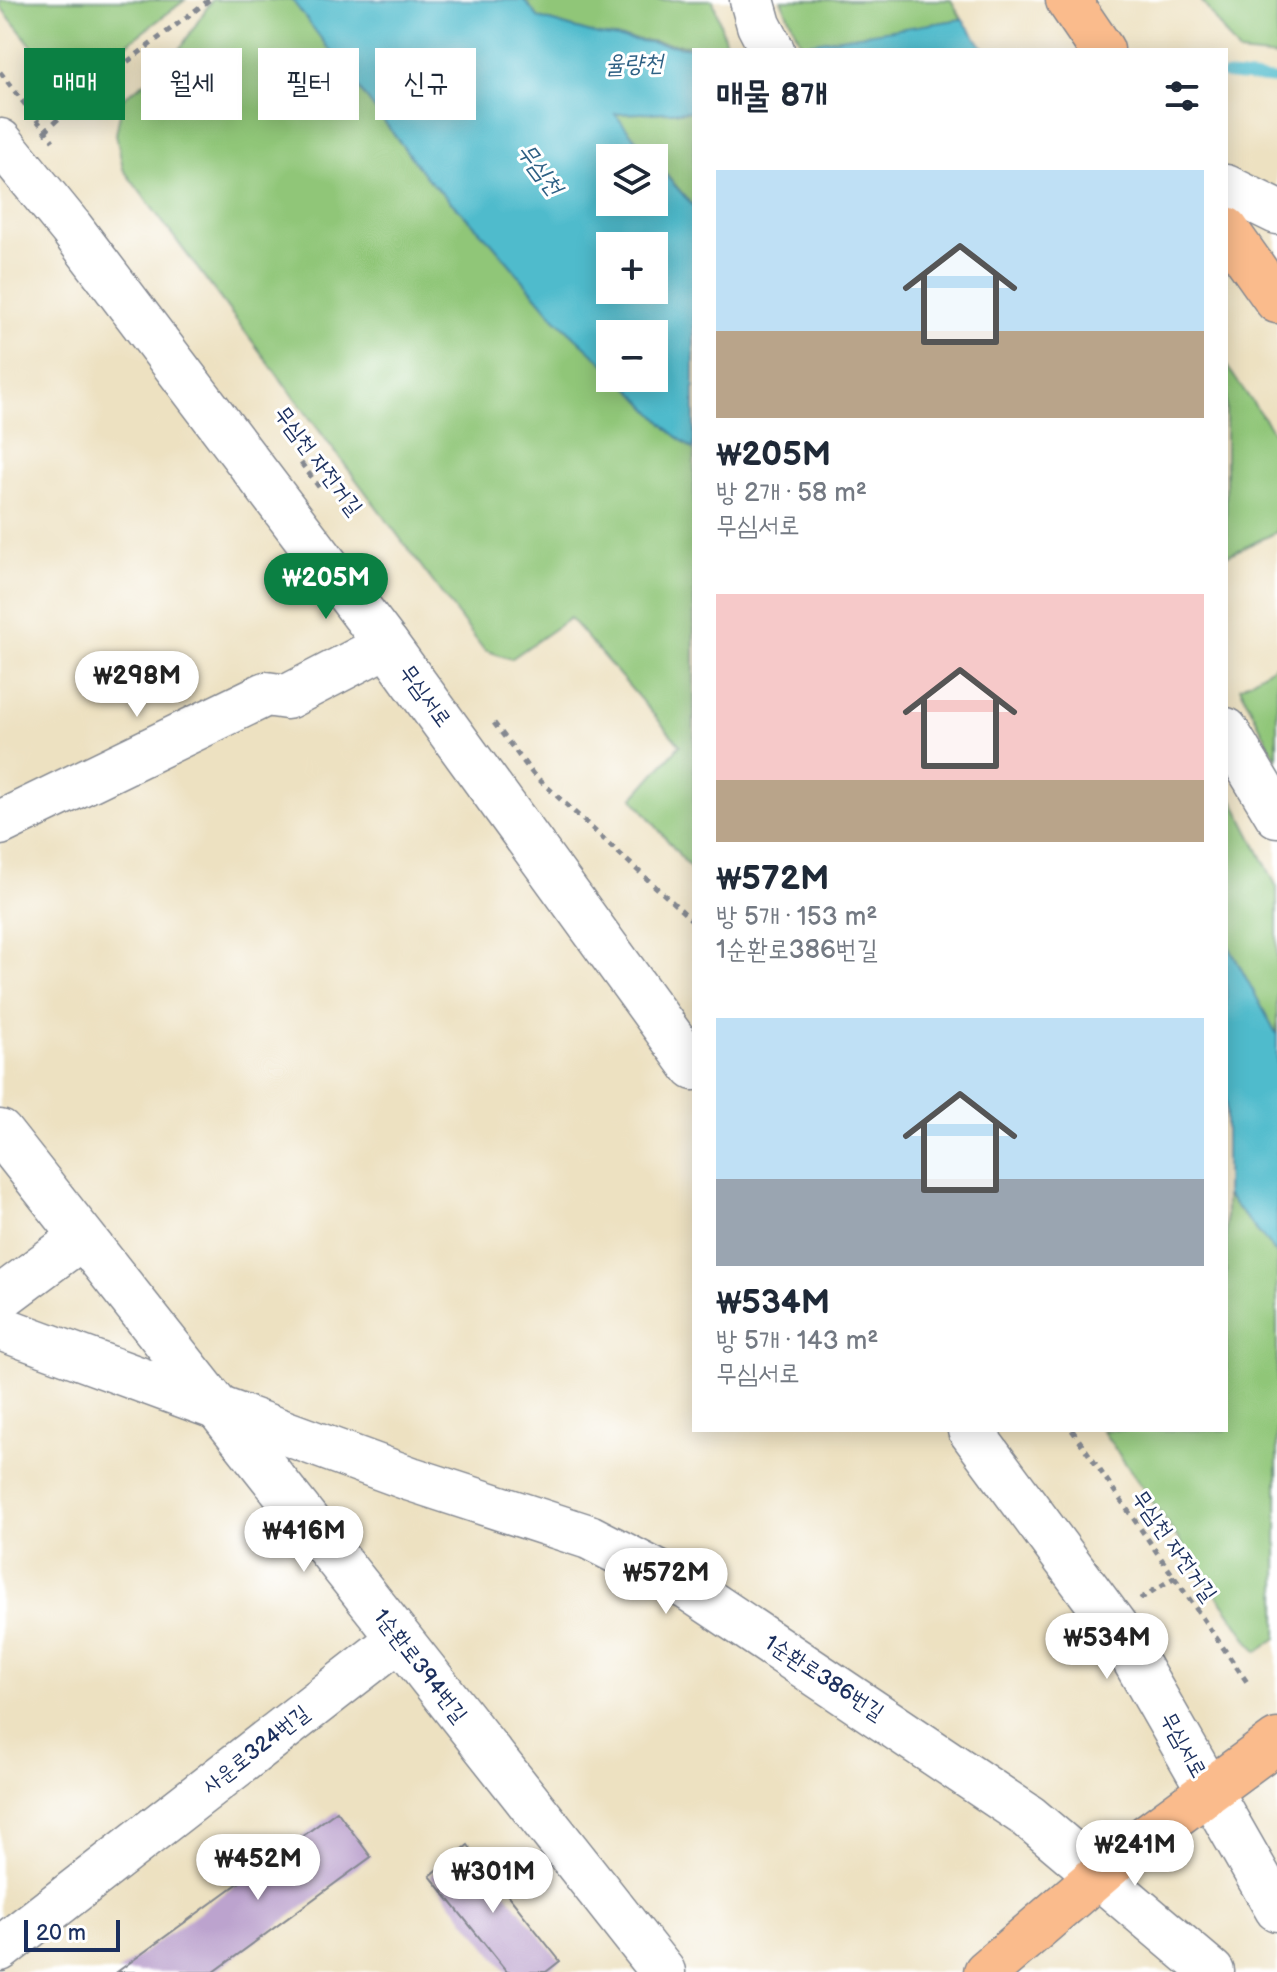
<!DOCTYPE html>
<html lang="ko">
<meta charset="utf-8">
<style>
:root{--surface:#fff;--page:#f6f6f7;--text:#1f2937;--muted:#747a83;--accent:#0b8043}
body{margin:0;font-family:"Balsamiq Sans","Poor Story",sans-serif;background:var(--page);color:var(--text);height:100vh;display:flex;flex-direction:column;font-size:30px;white-space:nowrap}
*{box-sizing:border-box;margin:0}
p{font-size:26px;color:var(--muted)}
.icon{flex:none;width:44px;height:44px;fill:none;stroke:currentColor;stroke-width:2;stroke-linecap:round;stroke-linejoin:round}
.map{position:relative;flex:1;overflow:hidden}
.panel{position:absolute;left:692px;top:48px;width:536px;height:1384px;display:flex;flex-direction:column;background:var(--surface);border-radius:0px;box-shadow:0 4px 20px #0003}
.panel>*{flex:none}
.top-card{position:absolute;left:24px;top:48px;width:548px;height:72px;display:flex;gap:16px}
.tools{position:absolute;left:596px;top:144px;display:grid;gap:16px}
.tools a{display:grid;place-items:center;width:72px;height:72px;border-radius:0px;background:var(--surface);box-shadow:0 4px 20px #0003;font-size:40px}
.scale{position:absolute;left:24px;bottom:20px;width:96px;box-sizing:border-box;padding-left:8px;border:4px solid #1b2f5e;border-top:0;font-size:22px;line-height:28px;white-space:nowrap;color:#1b2f5e;-webkit-text-stroke:6px #fff;paint-order:stroke}
.price{position:absolute;translate:-50% -68px;padding:0 18px;border-radius:28px;background:#fff;color:#222;font-size:26px;line-height:52px;filter:drop-shadow(0 2px 4px #0008)}
.price::after{content:'';position:absolute;left:50%;top:48px;width:24px;height:18px;margin-left:-12px;background:inherit;clip-path:polygon(0 0,100% 0,50% 100%)}
.price.active{background:var(--accent);color:#fff}
ul{padding:0;list-style:none}
li{display:grid;align-content:center;gap:16px;height:424px;padding:0 24px}
li span{display:grid;place-items:center;height:248px;border-radius:0px;color:#555}
li>.icon{margin-inline-start:auto}
span .icon{width:144px;height:144px;fill:#fffc;stroke-width:1}
li b{font-size:34px}
h2{display:flex;justify-content:space-between;align-items:center;height:96px;padding:0 24px;font-size:34px}
.chip{padding:0 28px;border-radius:0px;background:var(--surface);box-shadow:0 4px 20px #0003;font-size:28px;line-height:72px}
.chip.active{background:var(--accent);color:#fff}
.map>svg:first-child{display:block}
.green{fill:#90c678;stroke:#567a6b;stroke-width:2}
.water{fill:#50bbcc;stroke:#367595;stroke-width:2;fill-rule:evenodd}
.lines{fill:none;stroke-linecap:round;stroke-linejoin:round}
.stream{stroke:#50bbcc;stroke-width:10}
.building{fill:#bca3ce}
.minor-casing{stroke:#848890;stroke-width:47}
.major-casing{stroke:#848890;stroke-width:47}
.path{stroke:#848890;stroke-width:5;stroke-dasharray:6 6;stroke-linecap:butt}
.minor{stroke:#fff;stroke-width:44}
.major{stroke:#fabb8c;stroke-width:44}
.labels{text-anchor:middle;dominant-baseline:central;stroke-width:6;stroke-linejoin:round;paint-order:stroke}
.street-label{font-size:22px;fill:#1b2f5e;stroke:#fff}
.water-label{font-size:24px;font-style:italic;fill:#2e6084;stroke:#fff}
</style>
<div class="map">
<svg width="1277" height="1972" viewBox="0 0 1277 1972">
<rect width="100%" height="100%" fill="#fff"/>
<filter id="ink" filterUnits="userSpaceOnUse"><feTurbulence type="fractalNoise" baseFrequency=".0125" numOctaves="2"/><feDisplacementMap in="SourceGraphic" scale="16" xChannelSelector="R" yChannelSelector="G"/><feConvolveMatrix kernelMatrix="1 2 1 2 8 2 1 2 1" color-interpolation-filters="sRGB"/></filter>
<filter id="wash" filterUnits="userSpaceOnUse"><feTurbulence type="fractalNoise" baseFrequency=".006" numOctaves="4" result="noise"/><feDisplacementMap in="SourceGraphic" scale="32" xChannelSelector="R" yChannelSelector="G"/><feGaussianBlur stdDeviation="1.8" result="paint"/><feColorMatrix in="noise" values="0 0 0 0 0 0 0 0 0 0 0 0 0 0 0 0 0 1.4 0 .05"/><feComposite in="paint" operator="in"/></filter>
<g filter="url(#wash)">
<rect width="100%" height="100%" fill="#ede1c1"/>
<g class="green">
<polygon points="0,0 185,0 82,78 56,76 0,6"/>
<polygon points="212,0 292,0 427,178 492,243 555,318 610,369 610,378 620,378 670,431 694,450 694,873 633,798 680,745 570,618 511,659 484,650 123,169 116,134 123,98 170,64"/>
<polygon points="524,0 713,0 728,50 598,35 539,18"/>
<polygon points="781,0 951,0 962,19 802,46"/>
<polygon points="1201,0 1277,0 1277,57 1239,53"/>
<polygon points="694,111 694,207 614,114"/>
<polygon points="1226,365 1277,437 1277,532 1226,556"/>
<polygon points="1277,664 1277,760 1240,687"/>
<polygon points="1226,786 1277,887 1277,1035 1226,941"/>
<polygon points="1226,1195 1277,1254 1277,1638 1257,1652 1102,1430 1226,1430"/>
</g>
<g class="water">
<path d="M292,0H524L539,18L598,35L705,50H694V111L615,114L651,158H610V202H654V162L694,207V450L670,431L620,378H654V334H610V369L555,318L492,243L427,178ZM654,246V290H610V246Z"/>
<polygon points="962,19 985,50 763,50"/>
<polygon points="1226,941 1277,1035 1277,1254 1226,1195"/>
</g>
<g class="lines">
<polyline class="stream" points="1226,75 1277,80"/>
</g>
<g id="blocks">
<g class="building">
<polygon points="337,1811 371,1857 214,1972 117,1972"/>
<polygon points="468,1845 560,1961 546,1972 507,1972 430,1876"/>
</g>
</g>
</g>
<g filter="url(#ink)">
<use href="#blocks" fill-opacity="0" stroke="#848890" stroke-width="2"/>
<g class="lines">
<g class="minor-casing">
<g id="minor">
<polyline points="752,0 759,25 772,50"/>
<polyline points="0,141 71,228 387,645 694,1068"/>
<polyline points="1226,187 1277,212"/>
<polyline points="1226,730 1277,815"/>
<polyline points="0,823 266,694 287,697 387,645"/>
<polyline points="0,1132 663,1972"/>
<polyline points="0,1298 81,1238"/>
<polyline points="0,1328 411,1479 589,1537 688,1588 1029,1817 1212,1972"/>
<polyline points="970,1430 1115,1626 1277,1909"/>
<polyline points="0,1949 399,1639"/>
</g>
</g>
<g class="major-casing">
<g id="major">
<polyline points="1068,0 1102,50"/>
<polyline points="1226,229 1277,301"/>
<polyline points="986,1972 1123,1854 1277,1741"/>
</g>
</g>
<g class="path">
<polyline points="0,72 53,141"/>
<polyline points="45,131 90,90 209,0"/>
<polyline points="301,463 319,487"/>
<polyline points="494,723 533,774 694,922"/>
<polyline points="1072,1430 1247,1682"/>
<polyline points="1140,1599 1177,1576"/>
</g>
<use href="#minor" class="minor"/>
<use href="#major" class="major"/>
</g>
</g>
<g class="labels">
<g class="street-label">
<text transform="translate(318 461) rotate(53)">무심천 자전거길</text>
<text transform="translate(425 696) rotate(54)">무심서로</text>
<text transform="translate(1174 1546) rotate(55)">무심천 자전거길</text>
<text transform="translate(420 1666) rotate(52)">1순환로394번길</text>
<text transform="translate(824 1678) rotate(33)">1순환로386번길</text>
<text transform="translate(1183 1745) rotate(61)">무심서로</text>
<text transform="translate(256 1750) rotate(-38)">사운로324번길</text>
</g>
<g class="water-label">
<text transform="translate(634 64) rotate(-2)">율량천</text>
<text transform="translate(540 169) rotate(53)">무심천</text>
</g>
</g>
</svg>
<div class="tools">
<a><svg class="icon" aria-label="layers" viewBox="0 0 24 24"><path d="M12 4l9 5-9 5-9-5zM3 14l9 5 9-5"/></svg></a>
<a>+</a>
<a>−</a>
</div>
<div class="scale">20 m</div>
<b class="price active" style="left:326px;top:621px">₩205M</b>
<b class="price" style="left:137px;top:719px">₩298M</b>
<b class="price" style="left:304px;top:1574px">₩416M</b>
<b class="price" style="left:666px;top:1616px">₩572M</b>
<b class="price" style="left:1107px;top:1681px">₩534M</b>
<b class="price" style="left:1135px;top:1888px">₩241M</b>
<b class="price" style="left:258px;top:1902px">₩452M</b>
<b class="price" style="left:493px;top:1915px">₩301M</b>
<div class="top-card">
<a class="chip active">매매</a>
<a class="chip">월세</a>
<a class="chip">필터</a>
<a class="chip">신규</a>
</div>
<section class="panel">
<h2>매물 8개<svg class="icon" aria-label="filters" viewBox="0 0 24 24"><path d="M4 7h16M4 17h16"/><circle cx="9" cy="7" r="2"/><circle cx="15" cy="17" r="2"/></svg></h2>
<ul>
<li><span style="background:linear-gradient(#bfe0f5 65%,#b9a48a 0)"><svg class="icon" aria-label="home" viewBox="0 0 24 24"><path d="M3 11l9-7 9 7M6 9v11h12V9"/></svg></span><div><b>₩205M</b><p>방 2개 · 58 m²</p><p>무심서로</p></div></li>
<li><span style="background:linear-gradient(#f6c9c9 75%,#b9a48a 0)"><svg class="icon" aria-label="home" viewBox="0 0 24 24"><path d="M3 11l9-7 9 7M6 9v11h12V9"/></svg></span><div><b>₩572M</b><p>방 5개 · 153 m²</p><p>1순환로386번길</p></div></li>
<li><span style="background:linear-gradient(#bfe0f5 65%,#9aa5b1 0)"><svg class="icon" aria-label="home" viewBox="0 0 24 24"><path d="M3 11l9-7 9 7M6 9v11h12V9"/></svg></span><div><b>₩534M</b><p>방 5개 · 143 m²</p><p>무심서로</p></div></li>
</ul>
</section>
</div>
